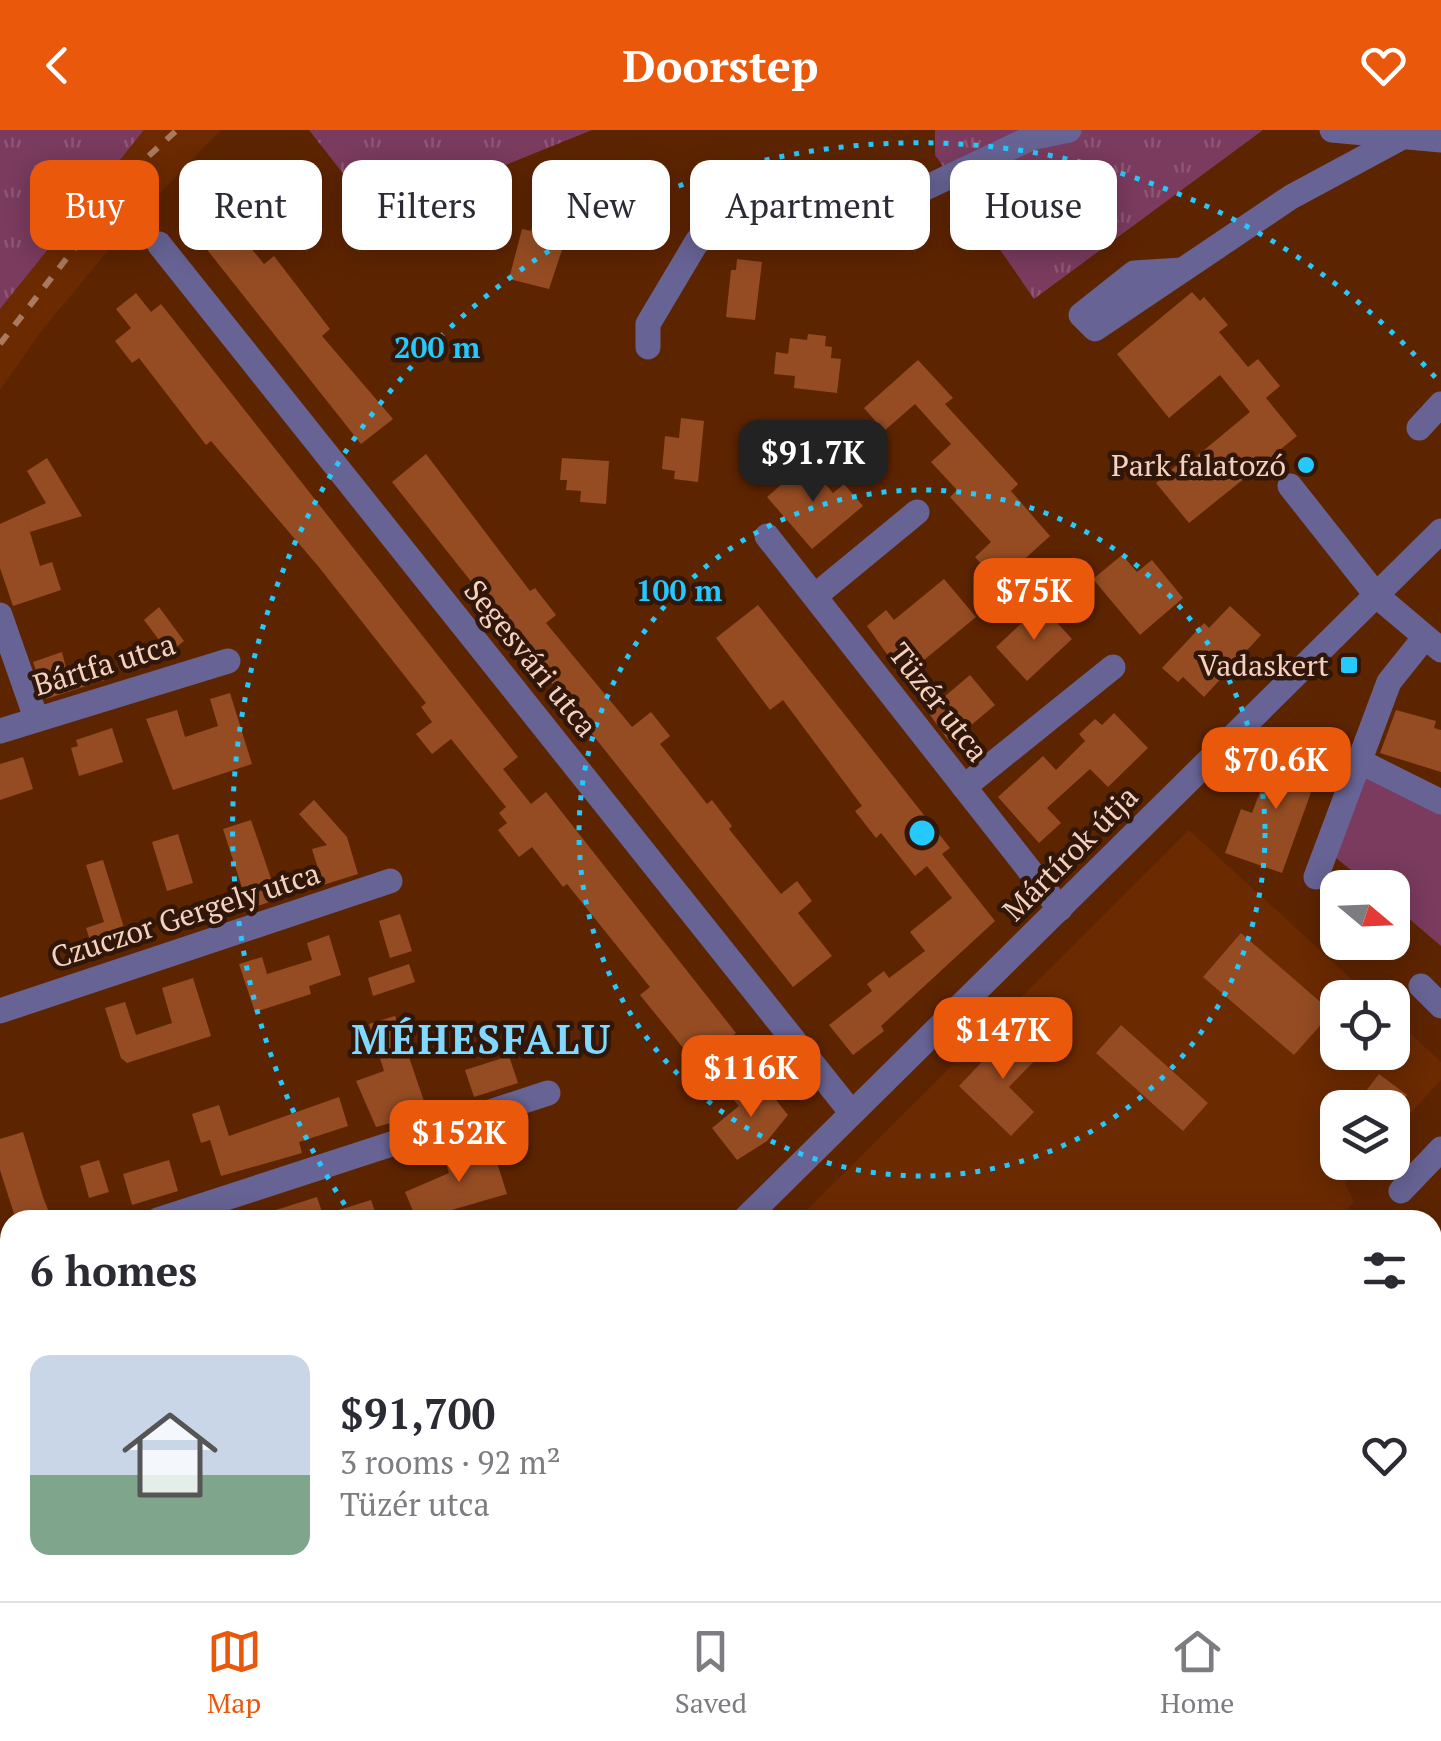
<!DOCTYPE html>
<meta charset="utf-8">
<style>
:root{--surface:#fff;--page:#f2f2f3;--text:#2b2b33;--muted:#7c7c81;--line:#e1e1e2;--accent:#ea580c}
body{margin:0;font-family:"PT Serif",serif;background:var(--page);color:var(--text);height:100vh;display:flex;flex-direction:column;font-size:38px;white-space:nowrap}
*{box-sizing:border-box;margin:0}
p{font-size:32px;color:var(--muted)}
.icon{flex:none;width:55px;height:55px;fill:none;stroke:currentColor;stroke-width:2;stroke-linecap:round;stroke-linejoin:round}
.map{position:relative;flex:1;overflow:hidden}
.drawer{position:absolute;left:0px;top:1080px;width:1442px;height:392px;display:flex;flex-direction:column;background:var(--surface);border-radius:30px 30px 0 0;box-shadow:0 5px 25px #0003}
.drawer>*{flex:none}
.banner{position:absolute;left:30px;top:30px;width:1382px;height:90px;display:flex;gap:20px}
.needle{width:65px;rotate:109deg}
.controls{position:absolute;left:1320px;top:740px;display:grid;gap:20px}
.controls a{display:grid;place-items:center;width:90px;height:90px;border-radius:20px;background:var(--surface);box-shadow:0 5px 25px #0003;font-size:50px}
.price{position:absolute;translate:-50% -85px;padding:0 22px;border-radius:20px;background:var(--accent);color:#fff;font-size:32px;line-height:65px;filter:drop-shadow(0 2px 5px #0008)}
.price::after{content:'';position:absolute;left:50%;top:60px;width:30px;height:22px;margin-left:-15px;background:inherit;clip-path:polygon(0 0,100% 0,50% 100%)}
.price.on{background:#222;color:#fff}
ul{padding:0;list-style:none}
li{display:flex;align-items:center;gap:30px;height:250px;padding:0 30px}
li span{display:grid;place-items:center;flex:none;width:280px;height:200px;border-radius:20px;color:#555}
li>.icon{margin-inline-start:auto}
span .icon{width:120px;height:120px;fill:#fffc;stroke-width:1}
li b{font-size:42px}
h2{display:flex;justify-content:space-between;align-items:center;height:120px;padding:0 30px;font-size:42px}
.pill{padding:0 35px;border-radius:20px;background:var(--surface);box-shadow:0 5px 25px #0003;font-size:35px;line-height:90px}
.pill.on{background:var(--accent);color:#fff}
header{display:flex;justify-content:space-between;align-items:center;height:130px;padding:0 30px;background:var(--accent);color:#fff;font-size:45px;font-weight:600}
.tabs{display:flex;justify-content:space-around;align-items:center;height:140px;border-top:2px solid var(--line);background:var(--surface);font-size:28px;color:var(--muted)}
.tabs a{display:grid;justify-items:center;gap:5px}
.tabs .on{color:var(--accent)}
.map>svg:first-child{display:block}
.built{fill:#6b2a00}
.grass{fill:url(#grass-tufts)}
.park{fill:#7a3b5e}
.building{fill:#954c23}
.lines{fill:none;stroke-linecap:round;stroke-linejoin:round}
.minor{stroke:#676394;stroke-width:25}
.rail{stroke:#a97a5f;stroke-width:6;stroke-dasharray:12 12;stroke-linecap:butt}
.ring{fill:none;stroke:#26c9fe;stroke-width:5;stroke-dasharray:5 10}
.poi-dot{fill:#26c9fe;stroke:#31170a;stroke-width:4}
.labels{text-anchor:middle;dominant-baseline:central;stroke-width:9;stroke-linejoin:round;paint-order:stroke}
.poi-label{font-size:30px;fill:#f5d1bf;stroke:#31170a;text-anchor:end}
.street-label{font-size:30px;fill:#f5d1bf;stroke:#31170a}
.district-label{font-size:40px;font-weight:bold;letter-spacing:2.5px;fill:#81d9ff;stroke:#31170a}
.centre{fill:#26c9fe;stroke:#31170a;stroke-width:5}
.ring-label{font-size:30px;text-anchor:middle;font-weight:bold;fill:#26c9fe;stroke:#31170a;stroke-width:9;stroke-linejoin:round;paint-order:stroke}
</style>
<header><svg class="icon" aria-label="back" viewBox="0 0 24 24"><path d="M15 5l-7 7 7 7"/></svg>Doorstep<svg class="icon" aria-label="heart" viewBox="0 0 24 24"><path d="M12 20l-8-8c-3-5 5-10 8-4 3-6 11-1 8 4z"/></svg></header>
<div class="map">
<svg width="1441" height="1471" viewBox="0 0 1441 1471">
<defs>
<pattern id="grass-tufts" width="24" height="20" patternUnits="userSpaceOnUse" patternTransform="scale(2.5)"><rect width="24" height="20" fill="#7a3b5e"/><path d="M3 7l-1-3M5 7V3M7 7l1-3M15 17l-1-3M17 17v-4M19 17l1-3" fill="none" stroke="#8e5673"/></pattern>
</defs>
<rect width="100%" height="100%" fill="#5d2400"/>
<g class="built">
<polygon points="144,0 221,0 131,93 43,199 0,260 0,179"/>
<polygon points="1189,700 1371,867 1338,868 1338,922 1392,922 1393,887 1441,932 1441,950 1393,1002 1392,978 1338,978 1338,1032 1364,1033 1345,1053 1354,1072 1337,1090 797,1090"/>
<polygon points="1432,1157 1441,1160 1441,1392 1432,1389"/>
</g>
<g class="grass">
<polygon points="0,0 144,0 0,179"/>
<polygon points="309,0 592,0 377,87"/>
<polygon points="935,0 1263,0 1034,169 935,25"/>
</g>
<polygon class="park" points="1366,646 1441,684 1441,816 1393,775 1392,758 1372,757 1336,728"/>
<g class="building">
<polygon points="212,70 264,134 274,126 330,199 322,206 393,289 361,314 197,107 204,102 192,87"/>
<polygon points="534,90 569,99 549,159 509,149 522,99 531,101"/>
<polygon points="737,129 762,132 755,190 726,187 731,140 736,140"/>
<polygon points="1192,162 1200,171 1204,167 1228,195 1219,202 1248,237 1258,229 1280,256 1266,268 1297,306 1189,393 1156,353 1183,330 1186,335 1250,282 1220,245 1169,288 1117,224"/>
<polygon points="136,163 151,182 161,174 518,627 503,639 531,674 546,662 736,903 697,935 640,865 650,857 567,754 563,757 532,717 519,727 498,700 507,693 499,683 506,677 451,609 432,624 416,604 432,592 421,577 426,573 318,436 211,311 206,315 139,228 132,233 115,211 131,198 116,179"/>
<polygon points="808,204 826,206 825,216 832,217 831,228 841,229 837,263 794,258 795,246 774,244 776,222 788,224 790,208 807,210"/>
<polygon points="918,230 953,268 945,274 1018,354 1011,361 1050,406 998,453 975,427 991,412 950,367 957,360 931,332 951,314 915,274 884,301 864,278"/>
<polygon points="681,288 704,291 698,352 674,349 675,341 662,339 665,306 679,308"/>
<polygon points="426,324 530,461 535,458 556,485 546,493 632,597 651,582 670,606 660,614 707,674 712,670 732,696 729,699 781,764 797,751 812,771 798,783 832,826 793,857 392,352"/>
<polygon points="47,328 82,386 30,402 26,389 40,436 52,432 61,460 13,476 0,438 0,394 46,373 27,341"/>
<polygon points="562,328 609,331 606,374 580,372 581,361 566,360 567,350 560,350"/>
<polygon points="807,332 833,363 844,354 863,376 812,419 767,367"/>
<polygon points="1122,425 1137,442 1152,430 1183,468 1140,505 1093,449"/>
<polygon points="944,449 976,487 918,535 944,567 970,545 995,575 950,613 867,496 886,480 894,490"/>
<polygon points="758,475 950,718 942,724 995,791 881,896 884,901 853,925 829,895 872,861 867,854 884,841 889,848 925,821 910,802 952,768 927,736 915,746 881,703 876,708 855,681 862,676 783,570 770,580 716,508"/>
<polygon points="1041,475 1072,509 1027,551 996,517"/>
<polygon points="1230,476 1261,505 1204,567 1183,547 1178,552 1162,538 1204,493 1209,498"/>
<polygon points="159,477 184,511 169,523 144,490"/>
<polygon points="62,522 66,538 98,528 105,550 46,569 33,532"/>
<polygon points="230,563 252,634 173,660 146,589 177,580 185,607 218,596 210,569"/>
<polygon points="1396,580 1436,591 1434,598 1441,600 1441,642 1380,623"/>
<polygon points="1114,583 1148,618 1108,657 1090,639 1047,678 1061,693 1039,713 998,667 1043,626 1056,640 1085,611 1079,604 1095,589 1102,595"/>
<polygon points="112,598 123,632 79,646 71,618 78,616 76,610"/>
<polygon points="1287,616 1323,629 1282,743 1225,723 1241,679 1252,683 1272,630 1281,633"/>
<polygon points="23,627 33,659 0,670 0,634"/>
<polygon points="314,670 347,707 358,744 323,755 312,719 327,715 299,684"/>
<polygon points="251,690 278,769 249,779 223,699"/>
<polygon points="178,704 193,753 167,761 152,712"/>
<polygon points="103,730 130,817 96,828 86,798 104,792 86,735"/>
<polygon points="400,784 412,821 390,828 379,791"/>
<polygon points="1241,803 1332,882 1294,925 1203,847"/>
<polygon points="329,805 341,845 309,856 311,864 255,882 239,834 262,827 267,844 312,830 307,813"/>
<polygon points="409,834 415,852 373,866 368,848"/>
<polygon points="193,848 211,906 127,933 121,928 105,878 125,872 136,905 172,893 162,858"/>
<polygon points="395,886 428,983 376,997 356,951 384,941 369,894"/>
<polygon points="1121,895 1208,973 1183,1001 1096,923"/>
<polygon points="1014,898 1041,924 1009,957 1034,982 1011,1006 959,956"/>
<polygon points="509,926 518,953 474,967 465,940"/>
<polygon points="1379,944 1407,965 1398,978 1353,978"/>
<polygon points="758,947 788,985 767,1011 737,1030 712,998 739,976 732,968"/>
<polygon points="339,967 348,996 299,1012 302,1023 221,1046 210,1010 201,1013 192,984 219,975 229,1006"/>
<polygon points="23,1002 43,1067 52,1090 16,1090 0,1040 0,1009"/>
<polygon points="464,1018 467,1028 493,1020 507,1064 417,1090 405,1062 449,1043 443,1025"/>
<polygon points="99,1030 109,1062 89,1068 80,1036"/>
<polygon points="169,1030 178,1061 132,1075 123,1044"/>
<polygon points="317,1067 323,1085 371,1070 378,1090 258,1090 257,1086"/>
</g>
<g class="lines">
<g class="minor">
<polyline points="1332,0 1441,10"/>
<polyline points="159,114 851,982"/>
<polyline points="1182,140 1134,143 1081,185 1095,199 1291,67 1408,4"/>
<polyline points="648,217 648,194 698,110 756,91 831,88 900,70 1031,8 1069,0"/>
<polyline points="1419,298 1441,274"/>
<polyline points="1290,356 1377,466 1441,520"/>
<polyline points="767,406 1060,779"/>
<polyline points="815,466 917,382"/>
<polyline points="0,485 36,588"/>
<polyline points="0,601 228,531"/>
<polyline points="1359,631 1441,672"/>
<polyline points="964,657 1113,537"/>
<polyline points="1316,747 1389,552 1425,507"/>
<polyline points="1421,856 1441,876"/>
<polyline points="0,881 390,751"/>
<polyline points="1401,1061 1441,1019"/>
<polyline points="158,1090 548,963"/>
<polyline points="744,1090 1441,401"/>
<polyline points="0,1142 10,1138"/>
<polyline points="0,1165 10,1196"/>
<polyline points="1432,1402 1441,1405"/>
<polyline points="97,1462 100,1471"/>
<polyline points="1109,1462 1117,1471"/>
<polyline points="409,1471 417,1462"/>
<polyline points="838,1471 845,1462"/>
<polyline points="1170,1471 1174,1462"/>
</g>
<polyline class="rail" points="0,214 140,34 177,0"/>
</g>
<g class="ring">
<circle cx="922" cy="703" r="343"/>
<path d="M353 1087A686 686 0 0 1 1440 253"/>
</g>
<g class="poi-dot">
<circle cx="1306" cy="335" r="10"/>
<rect x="1339" y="525" width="20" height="20" rx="5"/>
</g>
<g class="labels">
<g class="poi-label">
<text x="1286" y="335">Park falatozó</text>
<text x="1329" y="535">Vadaskert</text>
</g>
<g class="street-label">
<text transform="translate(531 528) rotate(51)">Segesvári utca</text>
<text transform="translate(104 534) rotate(-17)">Bártfa utca</text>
<text transform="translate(939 572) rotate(52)">Tüzér utca</text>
<text transform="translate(1070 723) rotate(-45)">Mártírok útja</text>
<text transform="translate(185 785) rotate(-18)">Czuczor Gergely utca</text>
</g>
<g class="district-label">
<text x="482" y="908">MÉHESFALU</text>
</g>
</g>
<circle cx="922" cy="703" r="15" class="centre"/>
<g class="ring-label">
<text x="437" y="228">200 m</text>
<text x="679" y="471">100 m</text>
</g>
</svg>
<div class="controls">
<a><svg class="needle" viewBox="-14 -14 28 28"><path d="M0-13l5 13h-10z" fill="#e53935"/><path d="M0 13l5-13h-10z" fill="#7c7c81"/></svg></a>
<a><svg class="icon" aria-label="locate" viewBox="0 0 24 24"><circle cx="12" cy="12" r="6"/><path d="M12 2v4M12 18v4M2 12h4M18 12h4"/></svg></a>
<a><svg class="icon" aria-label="layers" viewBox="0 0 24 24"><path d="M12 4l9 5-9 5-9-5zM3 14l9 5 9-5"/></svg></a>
</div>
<b class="price on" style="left:813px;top:375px">$91.7K</b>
<b class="price" style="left:1034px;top:513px">$75K</b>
<b class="price" style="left:1276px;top:682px">$70.6K</b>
<b class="price" style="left:1003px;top:952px">$147K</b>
<b class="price" style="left:751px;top:990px">$116K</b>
<b class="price" style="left:459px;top:1055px">$152K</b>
<div class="banner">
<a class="pill on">Buy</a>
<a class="pill">Rent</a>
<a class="pill">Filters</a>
<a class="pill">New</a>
<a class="pill">Apartment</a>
<a class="pill">House</a>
</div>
<section class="drawer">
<h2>6 homes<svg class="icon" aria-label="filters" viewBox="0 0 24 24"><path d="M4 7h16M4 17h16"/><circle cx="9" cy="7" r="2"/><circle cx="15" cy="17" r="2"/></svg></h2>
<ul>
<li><span style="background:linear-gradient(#c9d6e8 60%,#7fa58c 0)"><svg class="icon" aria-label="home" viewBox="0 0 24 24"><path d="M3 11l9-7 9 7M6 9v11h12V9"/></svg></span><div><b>$91,700</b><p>3 rooms · 92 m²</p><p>Tüzér utca</p></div><svg class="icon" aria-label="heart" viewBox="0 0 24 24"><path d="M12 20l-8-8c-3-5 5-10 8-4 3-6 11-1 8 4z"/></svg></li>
</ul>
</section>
</div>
<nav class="tabs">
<a class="on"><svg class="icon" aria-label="map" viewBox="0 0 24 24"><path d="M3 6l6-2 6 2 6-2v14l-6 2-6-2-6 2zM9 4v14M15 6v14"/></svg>Map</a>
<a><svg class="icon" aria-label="saved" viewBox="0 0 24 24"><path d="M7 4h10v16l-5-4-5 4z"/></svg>Saved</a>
<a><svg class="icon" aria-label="home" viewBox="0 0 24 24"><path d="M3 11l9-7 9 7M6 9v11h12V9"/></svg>Home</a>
</nav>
